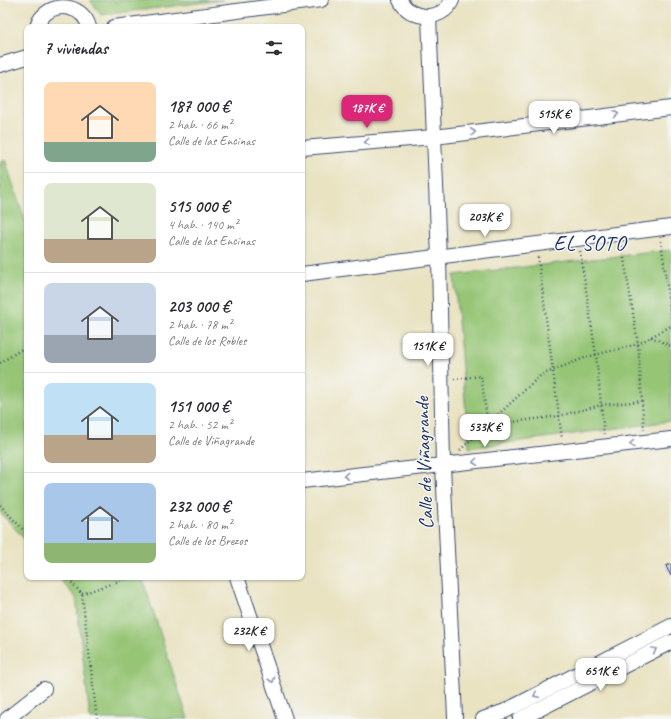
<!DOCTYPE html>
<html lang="es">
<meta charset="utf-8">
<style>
:root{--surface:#fff;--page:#f7f7f7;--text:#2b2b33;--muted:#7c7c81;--line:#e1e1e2;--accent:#db2777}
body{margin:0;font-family:Caveat,sans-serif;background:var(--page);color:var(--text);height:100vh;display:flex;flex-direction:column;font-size:15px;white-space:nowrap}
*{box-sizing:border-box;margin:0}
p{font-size:13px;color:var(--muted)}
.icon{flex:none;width:22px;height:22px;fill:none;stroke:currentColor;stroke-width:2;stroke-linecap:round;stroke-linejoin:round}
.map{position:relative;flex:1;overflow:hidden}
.drawer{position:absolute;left:24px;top:24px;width:281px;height:556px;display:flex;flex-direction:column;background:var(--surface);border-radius:8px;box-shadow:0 1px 3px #0004}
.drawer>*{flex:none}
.price{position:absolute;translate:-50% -34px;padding:0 9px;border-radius:8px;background:#fff;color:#222;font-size:13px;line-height:26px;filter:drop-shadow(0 1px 2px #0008)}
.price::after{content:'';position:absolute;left:50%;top:24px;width:12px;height:9px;margin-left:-6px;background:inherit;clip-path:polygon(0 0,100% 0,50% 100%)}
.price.on{background:var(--accent);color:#fff}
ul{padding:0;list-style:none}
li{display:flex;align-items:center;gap:12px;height:100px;padding:0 20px}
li+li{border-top:1px solid var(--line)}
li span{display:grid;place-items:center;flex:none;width:112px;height:80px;border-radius:8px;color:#555}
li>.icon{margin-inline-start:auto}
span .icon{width:48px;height:48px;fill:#fffc;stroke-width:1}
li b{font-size:17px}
h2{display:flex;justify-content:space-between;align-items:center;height:48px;padding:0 20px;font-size:17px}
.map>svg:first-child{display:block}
.green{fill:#95c574;stroke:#587a69}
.building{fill:#c7b5f7}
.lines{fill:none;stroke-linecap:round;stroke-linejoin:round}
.minor-casing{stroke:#3a4a6d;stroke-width:16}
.path{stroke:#3a4a6d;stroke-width:2.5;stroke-dasharray:1 3;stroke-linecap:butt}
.minor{stroke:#fff;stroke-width:14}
.oneway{stroke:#8d97ae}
.labels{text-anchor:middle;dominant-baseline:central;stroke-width:3;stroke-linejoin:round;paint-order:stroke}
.street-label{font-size:20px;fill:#1b2f5e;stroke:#f6f6f2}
.neighbourhood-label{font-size:21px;letter-spacing:1px;fill:#1b2f5e;stroke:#f6f6f2}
</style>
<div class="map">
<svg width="671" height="719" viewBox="0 0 671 719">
<rect width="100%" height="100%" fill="#f6f6f2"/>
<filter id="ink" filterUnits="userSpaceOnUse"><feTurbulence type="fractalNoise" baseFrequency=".025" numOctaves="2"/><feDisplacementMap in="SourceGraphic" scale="8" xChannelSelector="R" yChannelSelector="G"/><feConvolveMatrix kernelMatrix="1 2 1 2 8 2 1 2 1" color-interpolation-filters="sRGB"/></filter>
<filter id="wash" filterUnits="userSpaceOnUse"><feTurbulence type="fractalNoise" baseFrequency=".012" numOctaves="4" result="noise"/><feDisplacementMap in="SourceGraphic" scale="16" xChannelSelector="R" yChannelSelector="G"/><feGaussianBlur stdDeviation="0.9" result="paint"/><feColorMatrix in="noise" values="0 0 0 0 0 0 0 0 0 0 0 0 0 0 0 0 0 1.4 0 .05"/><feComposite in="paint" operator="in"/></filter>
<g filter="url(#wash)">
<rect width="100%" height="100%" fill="#e9e3c2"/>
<g class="green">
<polygon points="90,0 223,0 101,15"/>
<polygon points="5,160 27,226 27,542 0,512 0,163"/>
<polygon points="671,250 671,421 469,448 454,275"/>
<polygon points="58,577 142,577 188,719 90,719 76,598"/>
</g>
<g id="blocks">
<polygon class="building" points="671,564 671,576 666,566"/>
</g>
</g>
<g filter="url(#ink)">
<use href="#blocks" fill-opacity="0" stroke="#3a4a6d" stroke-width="1"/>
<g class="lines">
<g class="minor-casing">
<g id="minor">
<path d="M400,0C410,21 443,22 452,0"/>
<polyline points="429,17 439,257 443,466 455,717"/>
<path d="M37,27C38,23 40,19 43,16C58,0 84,7 89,27"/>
<polyline points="114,27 321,0"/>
<polyline points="0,65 27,57"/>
<polyline points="302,148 434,137 671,108"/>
<polyline points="302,274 671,227"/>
<polyline points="302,481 671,439"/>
<polyline points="237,577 285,719"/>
<polyline points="7,719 44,689"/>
<polyline points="483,719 505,711 671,626"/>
<polyline points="520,719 671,642"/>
</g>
</g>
<g class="path">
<polyline points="661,241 671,317"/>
<polyline points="622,246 638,344 644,430"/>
<polyline points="580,251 596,355 604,434"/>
<polyline points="538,257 562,439"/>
<polyline points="651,337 671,346"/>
<polyline points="0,363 27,346"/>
<polyline points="454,379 481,376 488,425 559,416 601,405 642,401"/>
<polyline points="460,450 541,375 587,357 638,344 671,326"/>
<polyline points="0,505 27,534"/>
<polyline points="66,577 82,594 97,719"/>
<polyline points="82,594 130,577"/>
</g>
<use href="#minor" class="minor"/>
</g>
<defs><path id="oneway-chevron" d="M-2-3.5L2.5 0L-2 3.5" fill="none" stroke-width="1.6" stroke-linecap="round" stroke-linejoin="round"/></defs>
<g class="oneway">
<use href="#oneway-chevron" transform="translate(616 114) rotate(-7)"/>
<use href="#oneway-chevron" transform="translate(473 132) rotate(-7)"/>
<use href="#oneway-chevron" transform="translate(367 142) rotate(175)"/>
<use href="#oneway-chevron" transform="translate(632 444) rotate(173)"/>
<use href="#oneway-chevron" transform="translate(475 462) rotate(173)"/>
<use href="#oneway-chevron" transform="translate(346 476) rotate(174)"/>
<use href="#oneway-chevron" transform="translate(654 650) rotate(-27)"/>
<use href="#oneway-chevron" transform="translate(272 680) rotate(71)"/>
<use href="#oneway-chevron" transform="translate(536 695) rotate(153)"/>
</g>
</g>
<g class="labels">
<g class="street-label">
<text transform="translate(424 463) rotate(-92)">Calle de Viñagrande</text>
</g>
<g class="neighbourhood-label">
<text x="590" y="243">EL SOTO</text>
</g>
</g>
</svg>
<b class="price on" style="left:367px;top:129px">187K €</b>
<b class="price" style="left:554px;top:135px">515K €</b>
<b class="price" style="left:485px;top:238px">203K €</b>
<b class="price" style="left:428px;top:367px">151K €</b>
<b class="price" style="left:485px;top:448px">533K €</b>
<b class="price" style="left:249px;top:652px">232K €</b>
<b class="price" style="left:601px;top:692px">651K €</b>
<section class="drawer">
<h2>7 viviendas<svg class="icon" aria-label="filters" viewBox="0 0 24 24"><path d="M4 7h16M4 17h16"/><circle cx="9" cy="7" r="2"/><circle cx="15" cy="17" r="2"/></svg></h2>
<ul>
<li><span style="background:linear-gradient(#ffd9b3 75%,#7fa58c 0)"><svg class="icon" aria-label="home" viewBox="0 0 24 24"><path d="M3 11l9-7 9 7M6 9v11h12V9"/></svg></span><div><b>187 000 €</b><p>2 hab. · 66 m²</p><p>Calle de las Encinas</p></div></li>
<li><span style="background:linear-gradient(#dfe7d0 70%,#b9a48a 0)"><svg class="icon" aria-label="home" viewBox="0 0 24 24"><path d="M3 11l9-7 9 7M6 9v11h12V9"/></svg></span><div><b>515 000 €</b><p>4 hab. · 140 m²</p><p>Calle de las Encinas</p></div></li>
<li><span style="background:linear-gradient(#c9d6e8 65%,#9aa5b1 0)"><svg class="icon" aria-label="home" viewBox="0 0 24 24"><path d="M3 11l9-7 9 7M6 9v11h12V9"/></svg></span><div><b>203 000 €</b><p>2 hab. · 78 m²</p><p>Calle de los Robles</p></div></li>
<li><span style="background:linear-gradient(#bfe0f5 65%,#b9a48a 0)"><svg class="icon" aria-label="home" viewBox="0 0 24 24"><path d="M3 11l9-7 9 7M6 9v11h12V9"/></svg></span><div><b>151 000 €</b><p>2 hab. · 52 m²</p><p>Calle de Viñagrande</p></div></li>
<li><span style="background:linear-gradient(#a9c7e8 75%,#8fb573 0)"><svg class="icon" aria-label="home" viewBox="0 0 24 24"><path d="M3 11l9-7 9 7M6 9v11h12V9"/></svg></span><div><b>232 000 €</b><p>2 hab. · 80 m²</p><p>Calle de los Brezos</p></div></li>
</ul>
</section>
</div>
